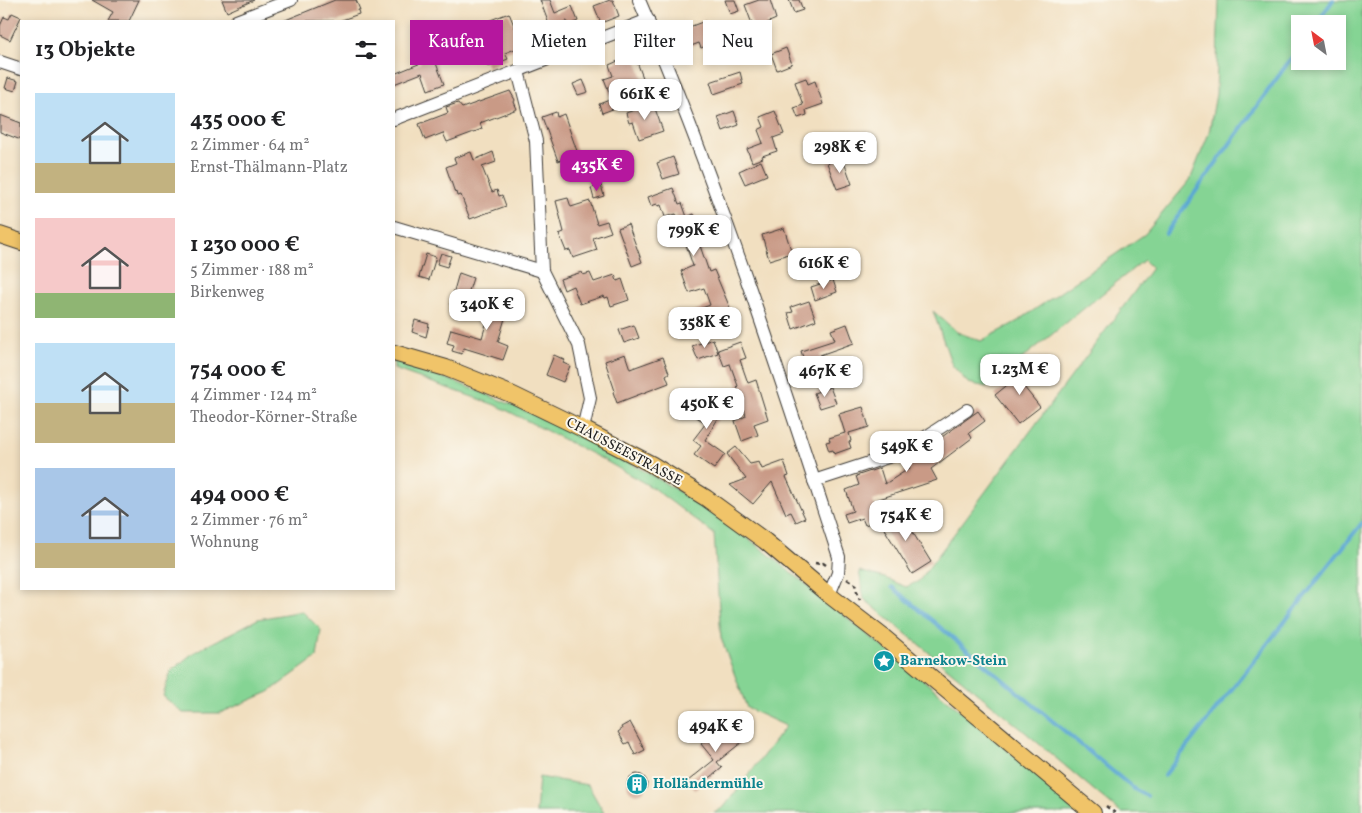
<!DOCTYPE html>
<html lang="de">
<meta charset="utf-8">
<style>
:root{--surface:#fff;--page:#f2f2f2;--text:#202124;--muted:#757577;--accent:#b5179e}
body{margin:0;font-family:Vollkorn,serif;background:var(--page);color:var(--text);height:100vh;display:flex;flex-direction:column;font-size:19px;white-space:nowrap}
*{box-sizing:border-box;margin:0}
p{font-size:16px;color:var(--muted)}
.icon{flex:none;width:28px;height:28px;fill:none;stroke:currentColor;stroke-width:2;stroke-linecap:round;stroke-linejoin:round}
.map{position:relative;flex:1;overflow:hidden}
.panel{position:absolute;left:20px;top:20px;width:375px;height:570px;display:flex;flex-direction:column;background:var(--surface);border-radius:0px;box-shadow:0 2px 8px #0003}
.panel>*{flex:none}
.guide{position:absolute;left:410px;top:20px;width:475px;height:45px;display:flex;gap:10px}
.needle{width:32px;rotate:328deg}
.tools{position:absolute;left:1291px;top:15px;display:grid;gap:10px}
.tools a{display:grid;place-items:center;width:55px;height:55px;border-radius:0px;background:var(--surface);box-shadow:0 2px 8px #0003;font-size:25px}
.price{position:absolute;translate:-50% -42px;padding:0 11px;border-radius:10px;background:#fff;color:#222;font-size:16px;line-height:32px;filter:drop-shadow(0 1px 2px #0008)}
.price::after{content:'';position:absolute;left:50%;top:30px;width:15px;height:11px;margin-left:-8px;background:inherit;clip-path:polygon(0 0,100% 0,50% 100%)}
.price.active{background:var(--accent);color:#fff}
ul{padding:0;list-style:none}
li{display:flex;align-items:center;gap:15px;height:125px;padding:0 15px}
li span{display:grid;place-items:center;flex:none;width:140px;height:100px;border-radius:0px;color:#555}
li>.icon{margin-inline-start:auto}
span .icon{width:60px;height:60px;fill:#fffc;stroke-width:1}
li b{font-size:21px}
h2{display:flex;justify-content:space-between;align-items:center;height:60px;padding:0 15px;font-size:21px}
.tag{padding:0 18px;border-radius:0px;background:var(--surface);box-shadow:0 2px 8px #0003;font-size:18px;line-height:45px}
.tag.active{background:var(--accent);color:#fff}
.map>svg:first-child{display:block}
.green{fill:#85d494;stroke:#507858;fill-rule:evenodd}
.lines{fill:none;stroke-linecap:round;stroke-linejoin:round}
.stream{stroke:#5aa7d3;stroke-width:4}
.building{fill:#c99a86}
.minor-casing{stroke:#3c3935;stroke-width:14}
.major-casing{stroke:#3c3935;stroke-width:18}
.path{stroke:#3c3935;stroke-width:2.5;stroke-dasharray:4 4;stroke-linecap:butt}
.minor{stroke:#fff;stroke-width:12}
.major{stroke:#f0c469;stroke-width:16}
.labels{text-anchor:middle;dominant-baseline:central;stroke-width:4;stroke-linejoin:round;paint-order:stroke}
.street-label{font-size:14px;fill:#1c1c1c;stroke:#fbf7ec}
.culture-label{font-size:14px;font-weight:bold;fill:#0d838f;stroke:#fbf7ec;text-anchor:start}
</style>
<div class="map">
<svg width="1362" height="813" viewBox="0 0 1362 813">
<rect width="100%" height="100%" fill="#fbf7ec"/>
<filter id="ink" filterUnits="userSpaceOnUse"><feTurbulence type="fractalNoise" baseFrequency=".02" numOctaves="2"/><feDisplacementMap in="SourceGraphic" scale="10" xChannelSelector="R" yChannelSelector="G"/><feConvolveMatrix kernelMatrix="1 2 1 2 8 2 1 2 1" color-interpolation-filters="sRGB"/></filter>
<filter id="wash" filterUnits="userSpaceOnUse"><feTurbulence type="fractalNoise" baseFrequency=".0096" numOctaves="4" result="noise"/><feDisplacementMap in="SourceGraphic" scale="20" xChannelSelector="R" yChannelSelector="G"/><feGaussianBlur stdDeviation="1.12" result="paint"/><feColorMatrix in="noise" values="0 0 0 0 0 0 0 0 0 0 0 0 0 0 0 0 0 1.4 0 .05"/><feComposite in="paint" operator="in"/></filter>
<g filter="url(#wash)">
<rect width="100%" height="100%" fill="#f1dfc0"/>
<g class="green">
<path d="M1219,0H1362V813H1121L1025,732L864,599L859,571L885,578L906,587L919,581L1152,268L1144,260L987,387L968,383L952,365L933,311L957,332L981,341L1018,321L1145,234L1190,180L1209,133L1216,94ZM1300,24H1338V61H1300Z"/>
<path d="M394,360C502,396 603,443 699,504C747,535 791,572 835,608C919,675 1001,745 1083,813H714L724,807L786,726L747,708L721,638L714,534L653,488L604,460L498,406L394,369Z"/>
<polygon points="302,611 321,630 317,657 269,692 220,713 183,713 163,696 171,671 193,653 258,619"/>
<polygon points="539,777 588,785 604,813 536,813"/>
</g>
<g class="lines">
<g class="stream">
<polyline points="1316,24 1333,0"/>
<polyline points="1166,233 1300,46"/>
<polyline points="892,587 1134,789 1147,796"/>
<polyline points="1164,776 1362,523"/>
</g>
</g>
<g id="blocks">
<g class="building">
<polygon points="92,0 139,0 129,21 108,21 113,12"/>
<polygon points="222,0 254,0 227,12"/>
<polygon points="335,0 356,0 360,10 358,10 359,14 339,21 283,21"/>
<polygon points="540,0 550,0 555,13 572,6 578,21 568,25 567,21 550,27"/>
<polygon points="610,0 613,0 619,16 601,23 594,6"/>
<polygon points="725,0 735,0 739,11 730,14"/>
<polygon points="759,0 770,0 776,19 767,23 768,27 755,32 745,5"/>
<polygon points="789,0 799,0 803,10 794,13"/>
<polygon points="12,13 21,17 10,40 0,35 0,26 4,17 9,19"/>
<polygon points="509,13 515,28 528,23 529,26 534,24 543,46 527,52 525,45 505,53 508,59 488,67 481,50 458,61 449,41 474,31 472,27"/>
<polygon points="705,21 713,43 701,48 699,43 691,46 684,29"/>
<polygon points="728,42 731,51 720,55 717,46"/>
<polygon points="429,45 444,84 428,90 422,73 394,84 394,74 421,63 416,51"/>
<polygon points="786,48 792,64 777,70 771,54"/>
<polygon points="634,54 645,83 625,91 629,103 602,113 599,104 612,99 604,79 613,76 609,65"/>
<polygon points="740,72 743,84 714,94 710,82"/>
<polygon points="8,78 18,81 15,91 5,88"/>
<polygon points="806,78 808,84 815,81 823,104 806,110 807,115 798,118 794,108 803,105 795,82"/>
<polygon points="583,80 588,92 578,95 573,84"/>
<polygon points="510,91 515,100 514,102 517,109 480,123 482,129 447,142 443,133 425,140 419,124 448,113 446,107 458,103 462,108"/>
<polygon points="653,103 663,131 639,139 633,122 629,123 626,113"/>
<polygon points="734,111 739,125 723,131 718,117"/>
<polygon points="775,111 784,134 773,138 777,151 762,156 763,158 752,162 747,149 763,143 758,130 764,127 760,117"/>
<polygon points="556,112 557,117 564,114 578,154 558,161 542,117"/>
<polygon points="0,115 21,123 21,140 0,132"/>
<polygon points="471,152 474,160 493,152 496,162 482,167 492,192 497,190 499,196 502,195 506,206 470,219 461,195 457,196 456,192 455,193 446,167 456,163 454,158"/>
<polygon points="673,157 679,174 663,179 657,163"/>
<polygon points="836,160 838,164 844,162 852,184 837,189 827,163"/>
<polygon points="761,161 767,175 745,184 739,171"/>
<polygon points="601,185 604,196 594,199 591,188"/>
<polygon points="673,188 679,204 682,203 687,217 694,214 699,230 695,231 709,272 714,270 730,308 694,321 691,312 710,305 704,288 689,293 681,271 693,266 676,214 665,217 661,205 658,206 657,204 651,206 648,197"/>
<polygon points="568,198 571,207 590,201 597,224 607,221 611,232 593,238 597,250 573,258 570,250 566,251 559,234 564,232 556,201"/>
<polygon points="628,224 642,262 632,266 618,228"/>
<polygon points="784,228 792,253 769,260 762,235"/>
<polygon points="441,253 451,256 447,267 437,264"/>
<polygon points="426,254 436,257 429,280 419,277"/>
<polygon points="582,272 583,275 590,273 594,282 615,275 617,281 622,279 629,300 611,306 608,297 605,298 604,296 580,304 573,286 564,290 560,279"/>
<polygon points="459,273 473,278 463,310 450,305"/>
<polygon points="833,280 837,292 815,300 811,287"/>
<polygon points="495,293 516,300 512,317 506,315 498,342 508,346 503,360 464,348 462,354 452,351 454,345 447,343 451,329 482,338"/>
<polygon points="809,301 816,320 793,329 788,313 793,312 791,307"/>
<polygon points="415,320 429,324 426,337 412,332"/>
<polygon points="847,324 854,343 820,355 822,361 806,367 801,351 835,340 831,330"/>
<polygon points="634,325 639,338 624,343 619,330"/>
<polygon points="713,339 718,353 698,360 692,346"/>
<polygon points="740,342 746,358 740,360 748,383 756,380 768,419 754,424 758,435 742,441 735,421 746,416 737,387 738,386 730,364 724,366 718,350"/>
<polygon points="625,354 630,369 663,357 669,373 666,375 669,383 617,403 613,392 615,391 605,361"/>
<polygon points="554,355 565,360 563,363 570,366 563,382 546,375"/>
<polygon points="1037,364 1043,372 1024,387 1040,407 1018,424 995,395 1016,378 1017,379"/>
<polygon points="830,387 836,403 820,408 814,393"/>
<polygon points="705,390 722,412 705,440 725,454 714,469 694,455 701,446 693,440 706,423 690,413"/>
<polygon points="863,407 869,427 849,433 851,441 849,442 851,448 834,454 833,450 829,451 826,442 830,441 829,438 845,433 839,414"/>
<polygon points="978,411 985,421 969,433 972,438 931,469 937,480 873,501 880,519 865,525 862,518 847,523 844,514 853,511 846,490 859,485 856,476 880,468 885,484 910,468 908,465 929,449 928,447"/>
<polygon points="736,447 750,464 759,462 762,469 784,461 789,476 786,477 805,518 796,522 791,512 786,514 772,482 753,504 730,485 746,479 727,454"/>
<polygon points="899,510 931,562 912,574 880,522"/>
<polygon points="630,722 645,750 635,755 629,742 625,744 618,732 622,729 621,727"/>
<polygon points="727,723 742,742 717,762 722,768 695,790 688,781 714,760 701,744"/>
<circle cx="637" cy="784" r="10"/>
</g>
</g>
</g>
<g filter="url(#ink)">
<use href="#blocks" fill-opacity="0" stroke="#3c3935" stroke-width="1"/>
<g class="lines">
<g class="minor-casing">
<g id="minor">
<path d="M639,0C717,181 778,369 839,557L838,573L829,595"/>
<polyline points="236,21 291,0"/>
<polyline points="0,62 21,69"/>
<polyline points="518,71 536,141 542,271 579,345 590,398 583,429"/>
<polyline points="394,119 648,20"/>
<polyline points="394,227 542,271"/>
<polyline points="814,481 903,452 967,410"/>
</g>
</g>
<g class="major-casing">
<g id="major">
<polyline points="0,235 21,242"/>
<polyline points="394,353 446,368 513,395 583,429 651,464 706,498 765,541 829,595 882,636 1093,813"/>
</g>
</g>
<g class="path">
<polyline points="815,563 821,564 823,563 826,565"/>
<polyline points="847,579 855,584 858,596 860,600"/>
<polyline points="1106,806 1115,813"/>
</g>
<use href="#minor" class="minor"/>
<use href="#major" class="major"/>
</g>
</g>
<defs>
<g id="sight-disc" transform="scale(1.125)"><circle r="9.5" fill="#0f9aa8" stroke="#fbf7ec"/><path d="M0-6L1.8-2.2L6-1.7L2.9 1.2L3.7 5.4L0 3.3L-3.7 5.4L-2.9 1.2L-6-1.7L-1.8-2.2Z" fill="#fff"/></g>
<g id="building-disc" transform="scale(1.125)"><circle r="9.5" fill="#0f9aa8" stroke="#fbf7ec"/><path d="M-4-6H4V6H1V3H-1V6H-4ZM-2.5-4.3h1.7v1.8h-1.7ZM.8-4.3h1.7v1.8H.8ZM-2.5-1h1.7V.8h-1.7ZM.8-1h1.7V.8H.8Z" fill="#fff"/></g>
</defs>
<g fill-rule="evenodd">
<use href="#sight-disc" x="884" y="661"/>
<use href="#building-disc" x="637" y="784"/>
</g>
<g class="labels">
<g class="street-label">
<text transform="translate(624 452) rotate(28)">CHAUSSEESTRASSE</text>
</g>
<g class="culture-label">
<text x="900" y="661">Barnekow-Stein</text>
<text x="653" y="784">Holländermühle</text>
</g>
</g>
</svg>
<div class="tools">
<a><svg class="needle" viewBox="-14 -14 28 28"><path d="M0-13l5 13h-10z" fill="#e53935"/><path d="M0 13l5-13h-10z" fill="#757577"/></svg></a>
</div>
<b class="price" style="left:645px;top:121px">661K €</b>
<b class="price" style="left:840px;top:174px">298K €</b>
<b class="price active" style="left:597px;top:192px">435K €</b>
<b class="price" style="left:694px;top:257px">799K €</b>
<b class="price" style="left:824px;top:290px">616K €</b>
<b class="price" style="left:487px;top:331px">340K €</b>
<b class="price" style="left:705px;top:349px">358K €</b>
<b class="price" style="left:1020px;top:396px">1.23M €</b>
<b class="price" style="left:825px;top:398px">467K €</b>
<b class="price" style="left:707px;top:430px">450K €</b>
<b class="price" style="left:907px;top:473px">549K €</b>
<b class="price" style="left:906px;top:542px">754K €</b>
<b class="price" style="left:716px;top:753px">494K €</b>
<div class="guide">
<a class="tag active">Kaufen</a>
<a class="tag">Mieten</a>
<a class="tag">Filter</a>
<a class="tag">Neu</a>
</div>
<section class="panel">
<h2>13 Objekte<svg class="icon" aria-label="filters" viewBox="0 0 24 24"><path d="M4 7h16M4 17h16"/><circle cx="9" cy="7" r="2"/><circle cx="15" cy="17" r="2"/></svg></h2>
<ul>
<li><span style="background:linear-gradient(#bfe0f5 70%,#c2b280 0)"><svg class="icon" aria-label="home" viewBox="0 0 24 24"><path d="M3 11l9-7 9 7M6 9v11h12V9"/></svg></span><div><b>435 000 €</b><p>2 Zimmer · 64 m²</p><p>Ernst-Thälmann-Platz</p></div></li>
<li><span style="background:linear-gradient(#f6c9c9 75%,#8fb573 0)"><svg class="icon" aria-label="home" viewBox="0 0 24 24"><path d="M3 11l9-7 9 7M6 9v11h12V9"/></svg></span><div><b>1 230 000 €</b><p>5 Zimmer · 188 m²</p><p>Birkenweg</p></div></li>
<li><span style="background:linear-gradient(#bfe0f5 60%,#c2b280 0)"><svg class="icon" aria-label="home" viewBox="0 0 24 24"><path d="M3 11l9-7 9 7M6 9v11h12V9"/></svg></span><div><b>754 000 €</b><p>4 Zimmer · 124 m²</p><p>Theodor-Körner-Straße</p></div></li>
<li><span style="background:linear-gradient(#a9c7e8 75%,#c2b280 0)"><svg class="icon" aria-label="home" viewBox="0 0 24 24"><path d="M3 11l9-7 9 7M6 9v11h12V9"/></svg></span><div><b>494 000 €</b><p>2 Zimmer · 76 m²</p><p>Wohnung</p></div></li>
</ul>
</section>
</div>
